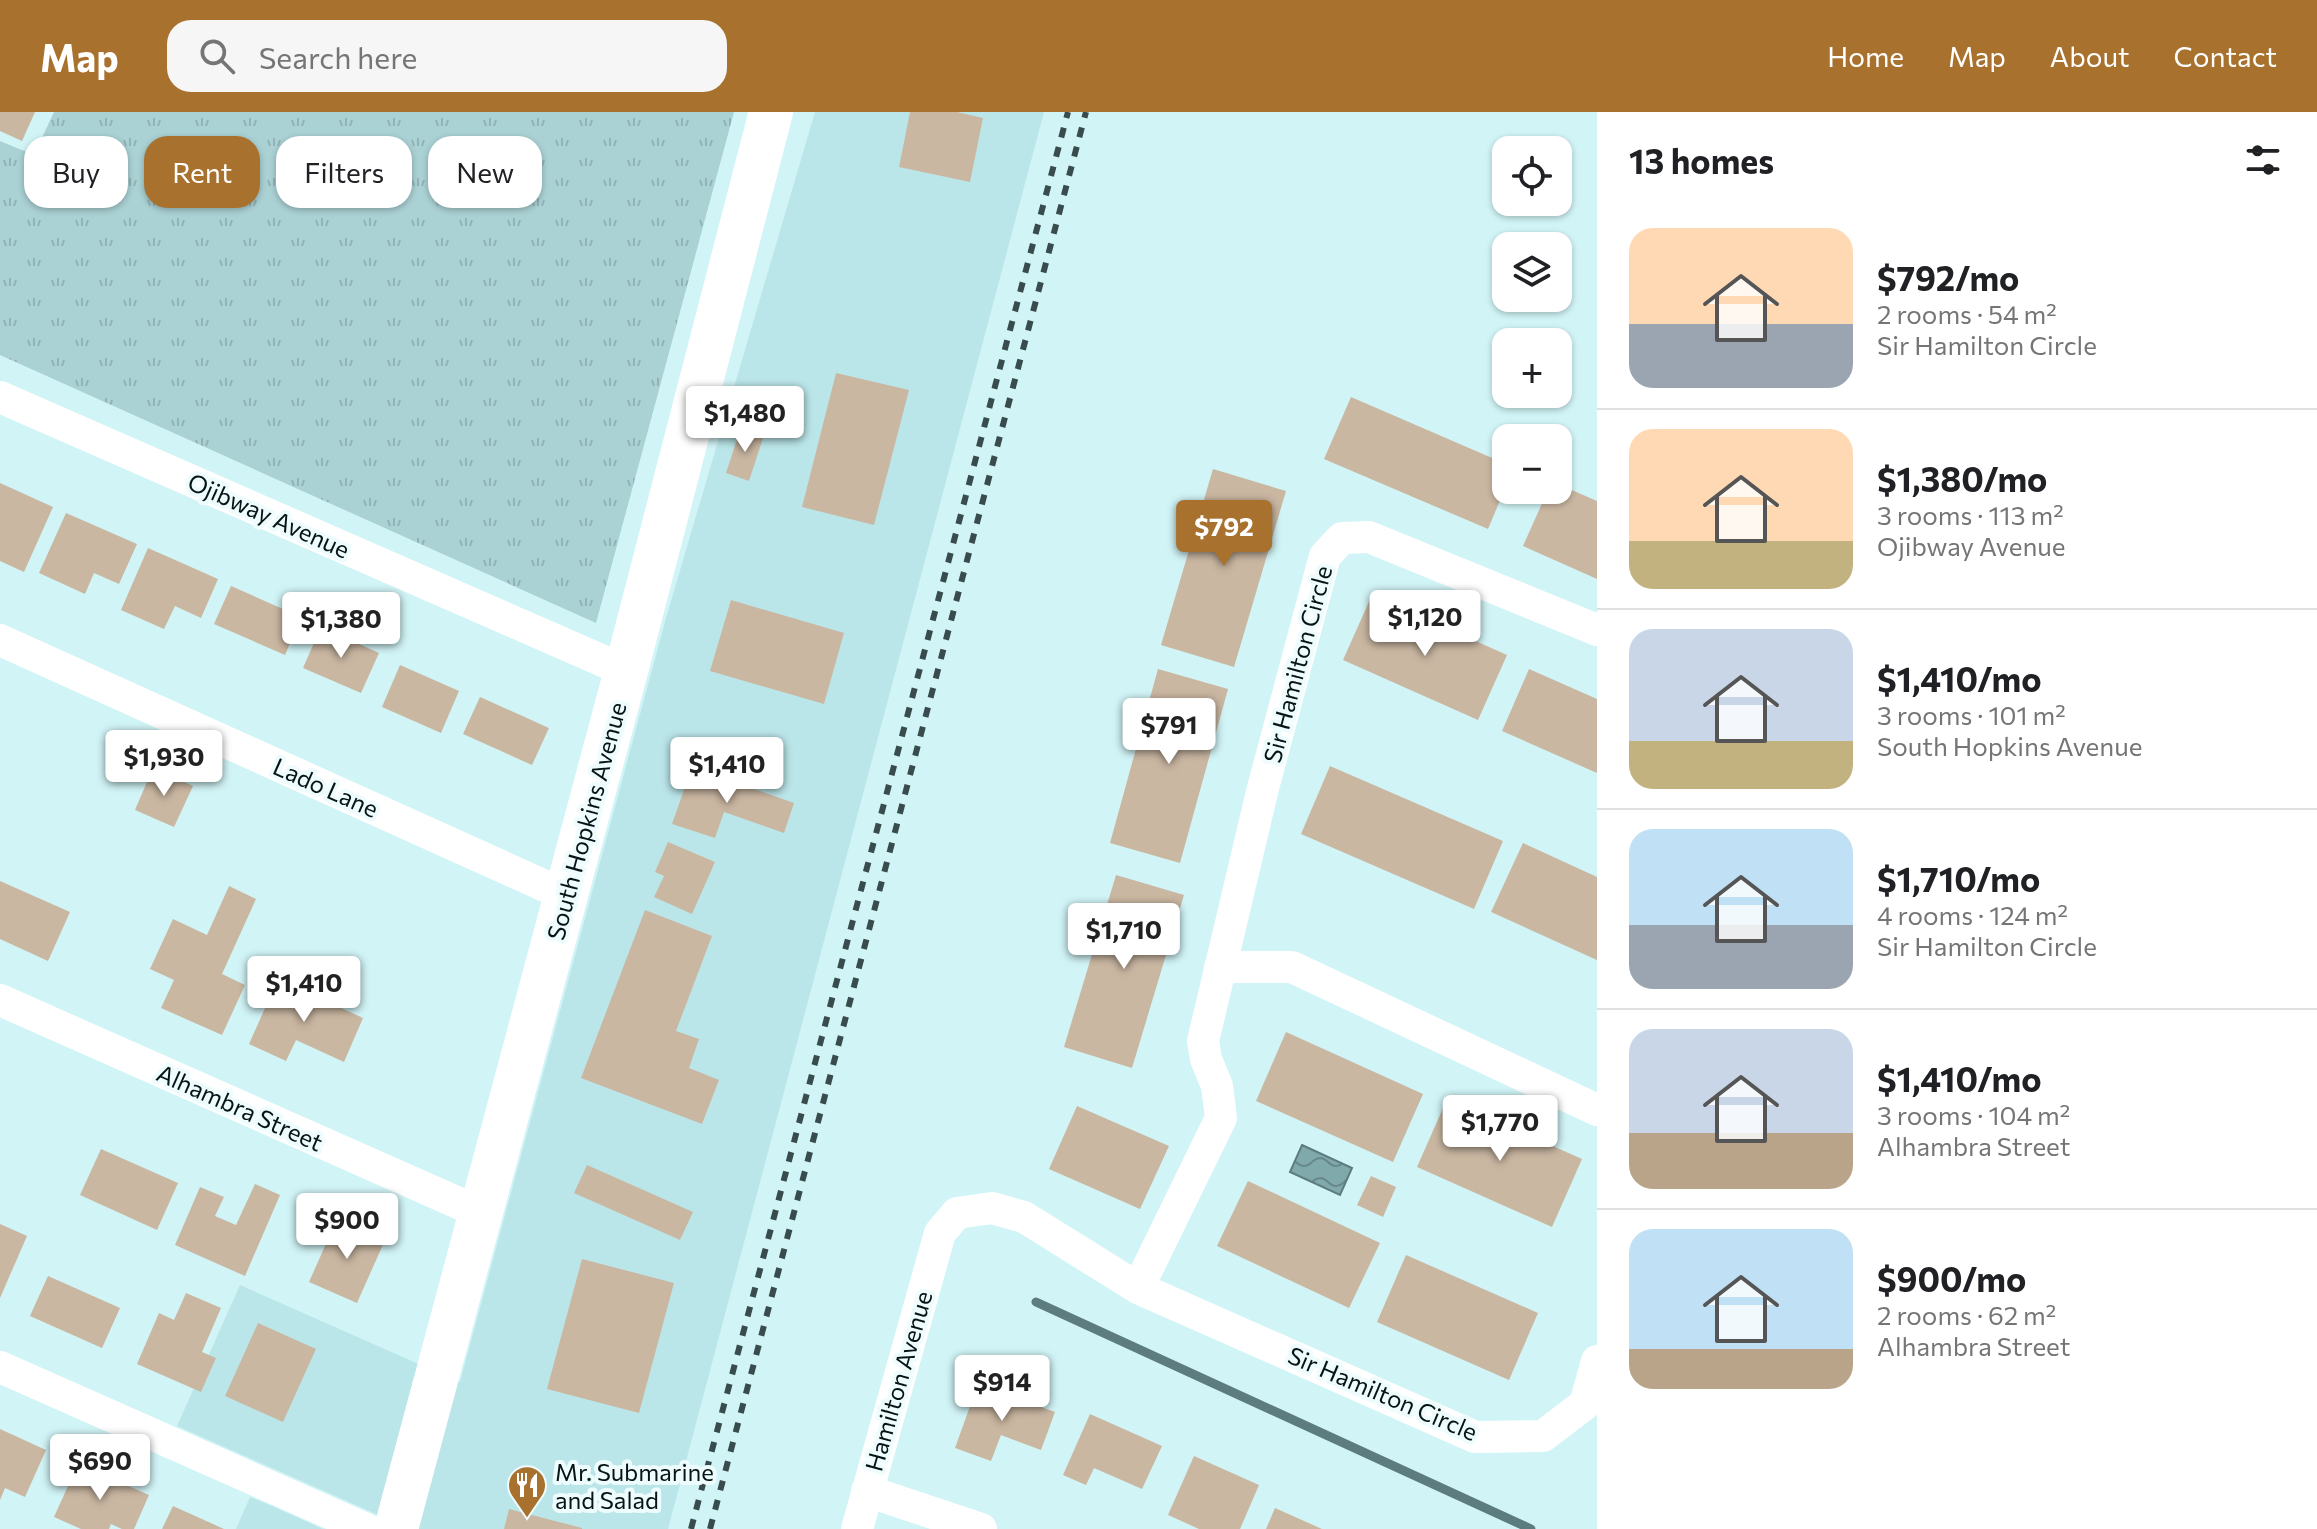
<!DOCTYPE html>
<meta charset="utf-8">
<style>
:root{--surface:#fff;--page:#f6f6f6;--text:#202124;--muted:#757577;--line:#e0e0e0;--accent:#a8712d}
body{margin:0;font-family:Commissioner,sans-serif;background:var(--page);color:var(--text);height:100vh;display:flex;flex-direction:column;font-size:30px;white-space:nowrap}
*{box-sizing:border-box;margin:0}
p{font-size:26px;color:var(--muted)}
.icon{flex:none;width:44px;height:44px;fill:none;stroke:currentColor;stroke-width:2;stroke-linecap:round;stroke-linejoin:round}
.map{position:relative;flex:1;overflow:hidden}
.details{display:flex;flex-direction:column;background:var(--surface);width:720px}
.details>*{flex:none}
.banner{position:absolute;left:24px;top:24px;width:760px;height:72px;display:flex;gap:16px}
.fabs{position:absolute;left:1492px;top:24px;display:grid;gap:16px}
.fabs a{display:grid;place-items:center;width:80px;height:80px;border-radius:16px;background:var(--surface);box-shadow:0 2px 6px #0004;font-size:40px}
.price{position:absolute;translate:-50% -68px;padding:0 18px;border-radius:8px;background:#fff;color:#222;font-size:26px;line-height:52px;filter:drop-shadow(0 2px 4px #0008)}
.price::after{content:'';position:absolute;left:50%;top:48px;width:24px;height:18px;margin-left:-12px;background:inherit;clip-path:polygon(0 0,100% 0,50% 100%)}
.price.selected{background:var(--accent);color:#fff}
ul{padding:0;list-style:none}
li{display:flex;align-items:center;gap:24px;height:200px;padding:0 32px}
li+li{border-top:2px solid var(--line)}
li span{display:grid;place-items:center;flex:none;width:224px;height:160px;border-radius:24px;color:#555}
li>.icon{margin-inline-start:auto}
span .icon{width:96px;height:96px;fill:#fffc;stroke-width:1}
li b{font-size:34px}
h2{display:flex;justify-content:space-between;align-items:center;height:96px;padding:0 32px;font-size:34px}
.tag{padding:0 28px;border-radius:24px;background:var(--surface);box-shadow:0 2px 6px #0004;font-size:28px;line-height:72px}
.tag.selected{background:var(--accent);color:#fff}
header{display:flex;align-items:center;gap:48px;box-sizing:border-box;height:112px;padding:0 40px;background:var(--accent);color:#fff}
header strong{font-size:38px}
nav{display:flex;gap:44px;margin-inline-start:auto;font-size:28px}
.search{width:560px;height:72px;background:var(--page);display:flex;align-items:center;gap:20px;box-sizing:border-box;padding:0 28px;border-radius:24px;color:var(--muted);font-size:30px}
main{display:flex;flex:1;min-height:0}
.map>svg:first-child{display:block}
.built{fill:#bbe6e9}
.grass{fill:url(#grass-tufts)}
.water{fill:url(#water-waves);stroke:#5c7c7f;stroke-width:2}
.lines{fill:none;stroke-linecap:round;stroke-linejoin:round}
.stream{stroke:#5c7c7f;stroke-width:9}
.building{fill:#cab7a2}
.street{stroke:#fff;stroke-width:32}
.secondary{stroke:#fff;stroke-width:44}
.rail{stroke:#394c4d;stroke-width:6;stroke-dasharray:10 10;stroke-linecap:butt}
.labels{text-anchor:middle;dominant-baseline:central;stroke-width:8;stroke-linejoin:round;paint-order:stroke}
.street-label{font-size:24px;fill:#071415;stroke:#effcfd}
.poi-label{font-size:24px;fill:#071415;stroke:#effcfd;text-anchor:start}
</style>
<header>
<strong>Map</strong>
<div class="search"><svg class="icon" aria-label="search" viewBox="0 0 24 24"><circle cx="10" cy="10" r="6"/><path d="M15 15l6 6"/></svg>Search here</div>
<nav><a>Home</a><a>Map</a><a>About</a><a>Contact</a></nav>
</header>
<main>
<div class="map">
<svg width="1597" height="1417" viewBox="0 0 1597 1417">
<defs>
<pattern id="grass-tufts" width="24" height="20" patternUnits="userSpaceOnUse" patternTransform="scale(2)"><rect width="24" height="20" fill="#aad1d4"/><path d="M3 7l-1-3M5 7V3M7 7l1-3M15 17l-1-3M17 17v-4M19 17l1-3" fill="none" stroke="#91b3b5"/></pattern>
<pattern id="water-waves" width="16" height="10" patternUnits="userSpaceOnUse" patternTransform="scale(2)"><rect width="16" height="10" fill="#80a9ac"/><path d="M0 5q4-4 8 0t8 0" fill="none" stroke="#67888b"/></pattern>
</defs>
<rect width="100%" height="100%" fill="#d1f4f6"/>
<g class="built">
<polygon points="815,0 1044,0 668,1417 413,1417 452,1267 460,1270 666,506"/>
<polygon points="240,1173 423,1254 383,1405 177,1314"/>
<polygon points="250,1385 272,1394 323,1417 236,1417"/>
</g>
<polygon class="grass" points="54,0 734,0 596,511 0,243 0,29 34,43"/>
<polygon class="water" points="1302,1033 1352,1056 1340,1083 1290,1060"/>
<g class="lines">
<polyline class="stream" points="1036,1190 1531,1417"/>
</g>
<g class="building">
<polygon points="0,0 35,0 22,29 0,19"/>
<polygon points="910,0 957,0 983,6 970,70 899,55"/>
<polygon points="836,261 909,278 874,413 802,395"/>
<polygon points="1351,285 1506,352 1506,374 1488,417 1324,347"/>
<polygon points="741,315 764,323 749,369 726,361"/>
<polygon points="1213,357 1286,379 1234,555 1161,533"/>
<polygon points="0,371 53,395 24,460 0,449"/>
<polygon points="1558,372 1597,389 1597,467 1523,434 1548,378 1558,378"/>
<polygon points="66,401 137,432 119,472 94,461 85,482 39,461"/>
<polygon points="148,436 218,467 201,506 175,494 164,517 121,498"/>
<polygon points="231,474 301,505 285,543 214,512"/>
<polygon points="1372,483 1507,543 1478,608 1343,548"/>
<polygon points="731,488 844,521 824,592 710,559"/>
<polygon points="321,515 379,541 361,581 303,556"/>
<polygon points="400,553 459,579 441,621 382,595"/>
<polygon points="1158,557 1228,577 1180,751 1110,731"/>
<polygon points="1529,557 1597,587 1597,661 1502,619"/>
<polygon points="480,585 549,616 532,653 463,622"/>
<polygon points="1330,654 1503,729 1474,797 1301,722"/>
<polygon points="692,655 794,691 784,721 724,700 715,726 672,712"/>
<polygon points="153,656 193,674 174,715 135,698"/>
<polygon points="668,730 715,750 692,802 654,785 664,764 655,760"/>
<polygon points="1523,731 1597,765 1597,848 1491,800"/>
<polygon points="1116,763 1184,783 1132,956 1064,935"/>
<polygon points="0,769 70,800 48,849 0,827"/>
<polygon points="229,774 256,787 222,862 245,873 222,923 161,896 174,868 150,857 173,807 207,823"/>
<polygon points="645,798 712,824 676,919 699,927 689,956 719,968 702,1012 581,966"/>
<polygon points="278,867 363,906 344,950 296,928 286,949 249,932"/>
<polygon points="1286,920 1423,982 1393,1050 1256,989"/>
<polygon points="1447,987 1582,1047 1552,1115 1417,1055"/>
<polygon points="1077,994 1169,1034 1140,1097 1049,1057"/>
<polygon points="101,1037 178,1071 157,1118 80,1083"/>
<polygon points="587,1053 693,1100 680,1128 574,1081"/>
<polygon points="1371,1064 1396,1075 1383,1105 1357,1093"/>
<polygon points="1248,1069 1380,1131 1349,1196 1217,1134"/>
<polygon points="255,1072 280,1083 245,1164 175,1133 200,1075 224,1085 215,1104 236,1113"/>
<polygon points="337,1107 385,1128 357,1191 309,1170"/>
<polygon points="0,1112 27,1124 0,1186"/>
<polygon points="1406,1143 1538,1201 1509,1268 1377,1210"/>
<polygon points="582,1147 674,1171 639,1301 547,1277"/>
<polygon points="48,1164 120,1196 102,1236 30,1204"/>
<polygon points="186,1181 221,1196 202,1240 216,1246 201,1280 137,1252 159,1201 174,1208"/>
<polygon points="258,1211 316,1237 283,1310 225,1284"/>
<polygon points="978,1272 1055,1300 1041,1338 1001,1323 991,1349 955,1336"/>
<polygon points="1090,1302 1162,1334 1142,1377 1094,1356 1086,1373 1063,1363"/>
<polygon points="0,1317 46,1338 25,1385 5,1376 0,1388"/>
<polygon points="1194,1344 1259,1373 1240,1417 1199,1417 1168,1403"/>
<polygon points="78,1352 149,1383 134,1417 122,1417 111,1412 109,1417 81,1417 54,1405"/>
<polygon points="173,1394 224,1417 162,1417"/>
<polygon points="1275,1396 1322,1417 1266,1417"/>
<polygon points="509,1397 582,1416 582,1417 504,1417"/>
</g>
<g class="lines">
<g class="street">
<polyline points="0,285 626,559"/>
<polyline points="0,528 565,783"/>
<polyline points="1220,855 1292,855 1597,998"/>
<polyline points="0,888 481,1101"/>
<polyline points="1138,1176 1221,1006 1217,974 1206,947 1203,929 1263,676 1325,444 1342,426 1369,425 1597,518"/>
<polyline points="0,1255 366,1417"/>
<polyline points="867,1379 981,1417"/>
<polyline points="857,1417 940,1121 957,1101 992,1096 1024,1105 1138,1176 1475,1325 1543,1324 1585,1292 1597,1249"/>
</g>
<polyline class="secondary" points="396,1417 626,559 771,0"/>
<g class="rail">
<polyline points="691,1417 1068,0"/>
<polyline points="710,1417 1086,0"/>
</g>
</g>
<defs>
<g id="restaurant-pin" transform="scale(2)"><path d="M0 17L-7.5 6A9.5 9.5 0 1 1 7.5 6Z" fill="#a8712d" stroke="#effcfd"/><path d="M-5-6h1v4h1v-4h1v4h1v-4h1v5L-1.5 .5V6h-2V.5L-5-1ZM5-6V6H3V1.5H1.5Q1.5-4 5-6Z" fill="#fff"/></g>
</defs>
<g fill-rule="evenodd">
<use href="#restaurant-pin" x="527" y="1373"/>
</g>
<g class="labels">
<g class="street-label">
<text transform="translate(269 403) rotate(24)">Ojibway Avenue</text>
<text transform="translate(1297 552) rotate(-75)">Sir Hamilton Circle</text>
<text transform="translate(326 675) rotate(24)">Lado Lane</text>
<text transform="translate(586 709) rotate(-75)">South Hopkins Avenue</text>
<text transform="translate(240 995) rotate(24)">Alhambra Street</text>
<text transform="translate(898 1269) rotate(-74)">Hamilton Avenue</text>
<text transform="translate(1383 1281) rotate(23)">Sir Hamilton Circle</text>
</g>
<g class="poi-label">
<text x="555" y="1359">Mr. Submarine<tspan x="555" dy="28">and Salad</tspan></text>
</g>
</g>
</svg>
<div class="fabs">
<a><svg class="icon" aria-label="locate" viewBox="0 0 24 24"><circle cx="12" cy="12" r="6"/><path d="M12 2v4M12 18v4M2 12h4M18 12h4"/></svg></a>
<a><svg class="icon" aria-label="layers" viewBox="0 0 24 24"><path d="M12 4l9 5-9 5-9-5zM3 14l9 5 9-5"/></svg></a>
<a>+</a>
<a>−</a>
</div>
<b class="price" style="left:745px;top:342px">$1,480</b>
<b class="price selected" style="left:1224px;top:456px">$792</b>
<b class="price" style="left:1425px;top:546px">$1,120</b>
<b class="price" style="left:341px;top:548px">$1,380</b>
<b class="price" style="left:1169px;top:654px">$791</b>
<b class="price" style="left:164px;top:686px">$1,930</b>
<b class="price" style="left:727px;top:693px">$1,410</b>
<b class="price" style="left:1124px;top:859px">$1,710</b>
<b class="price" style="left:304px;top:912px">$1,410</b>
<b class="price" style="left:1500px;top:1051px">$1,770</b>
<b class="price" style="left:347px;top:1149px">$900</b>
<b class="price" style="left:1002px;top:1311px">$914</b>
<b class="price" style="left:100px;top:1390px">$690</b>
<div class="banner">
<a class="tag">Buy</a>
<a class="tag selected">Rent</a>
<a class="tag">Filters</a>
<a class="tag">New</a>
</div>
</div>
<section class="details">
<h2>13 homes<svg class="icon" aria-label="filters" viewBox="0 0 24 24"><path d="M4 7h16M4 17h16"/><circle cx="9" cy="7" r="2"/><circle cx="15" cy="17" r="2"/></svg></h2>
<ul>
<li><span style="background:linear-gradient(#ffd9b3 60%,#9aa5b1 0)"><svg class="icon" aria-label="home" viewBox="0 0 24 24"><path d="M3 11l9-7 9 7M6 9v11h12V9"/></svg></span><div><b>$792/mo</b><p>2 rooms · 54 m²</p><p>Sir Hamilton Circle</p></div></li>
<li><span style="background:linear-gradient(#ffd9b3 70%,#c2b280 0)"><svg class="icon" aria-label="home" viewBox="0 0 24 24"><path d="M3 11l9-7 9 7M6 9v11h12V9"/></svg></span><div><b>$1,380/mo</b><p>3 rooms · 113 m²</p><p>Ojibway Avenue</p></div></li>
<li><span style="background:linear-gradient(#c9d6e8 70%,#c2b280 0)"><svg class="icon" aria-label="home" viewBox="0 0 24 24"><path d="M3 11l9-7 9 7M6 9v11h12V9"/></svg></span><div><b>$1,410/mo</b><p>3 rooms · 101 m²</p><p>South Hopkins Avenue</p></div></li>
<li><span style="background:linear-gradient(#bfe0f5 60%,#9aa5b1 0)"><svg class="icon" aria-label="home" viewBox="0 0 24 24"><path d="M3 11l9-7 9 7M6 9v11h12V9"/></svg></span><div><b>$1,710/mo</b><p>4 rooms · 124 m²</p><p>Sir Hamilton Circle</p></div></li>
<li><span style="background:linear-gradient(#c9d6e8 65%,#b9a48a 0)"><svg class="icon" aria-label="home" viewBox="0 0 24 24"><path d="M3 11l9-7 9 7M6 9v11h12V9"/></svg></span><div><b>$1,410/mo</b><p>3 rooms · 104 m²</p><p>Alhambra Street</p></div></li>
<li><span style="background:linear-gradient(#bfe0f5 75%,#b9a48a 0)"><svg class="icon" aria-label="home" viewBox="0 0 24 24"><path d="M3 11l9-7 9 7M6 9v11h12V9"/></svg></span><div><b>$900/mo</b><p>2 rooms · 62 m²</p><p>Alhambra Street</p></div></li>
</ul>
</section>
</main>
